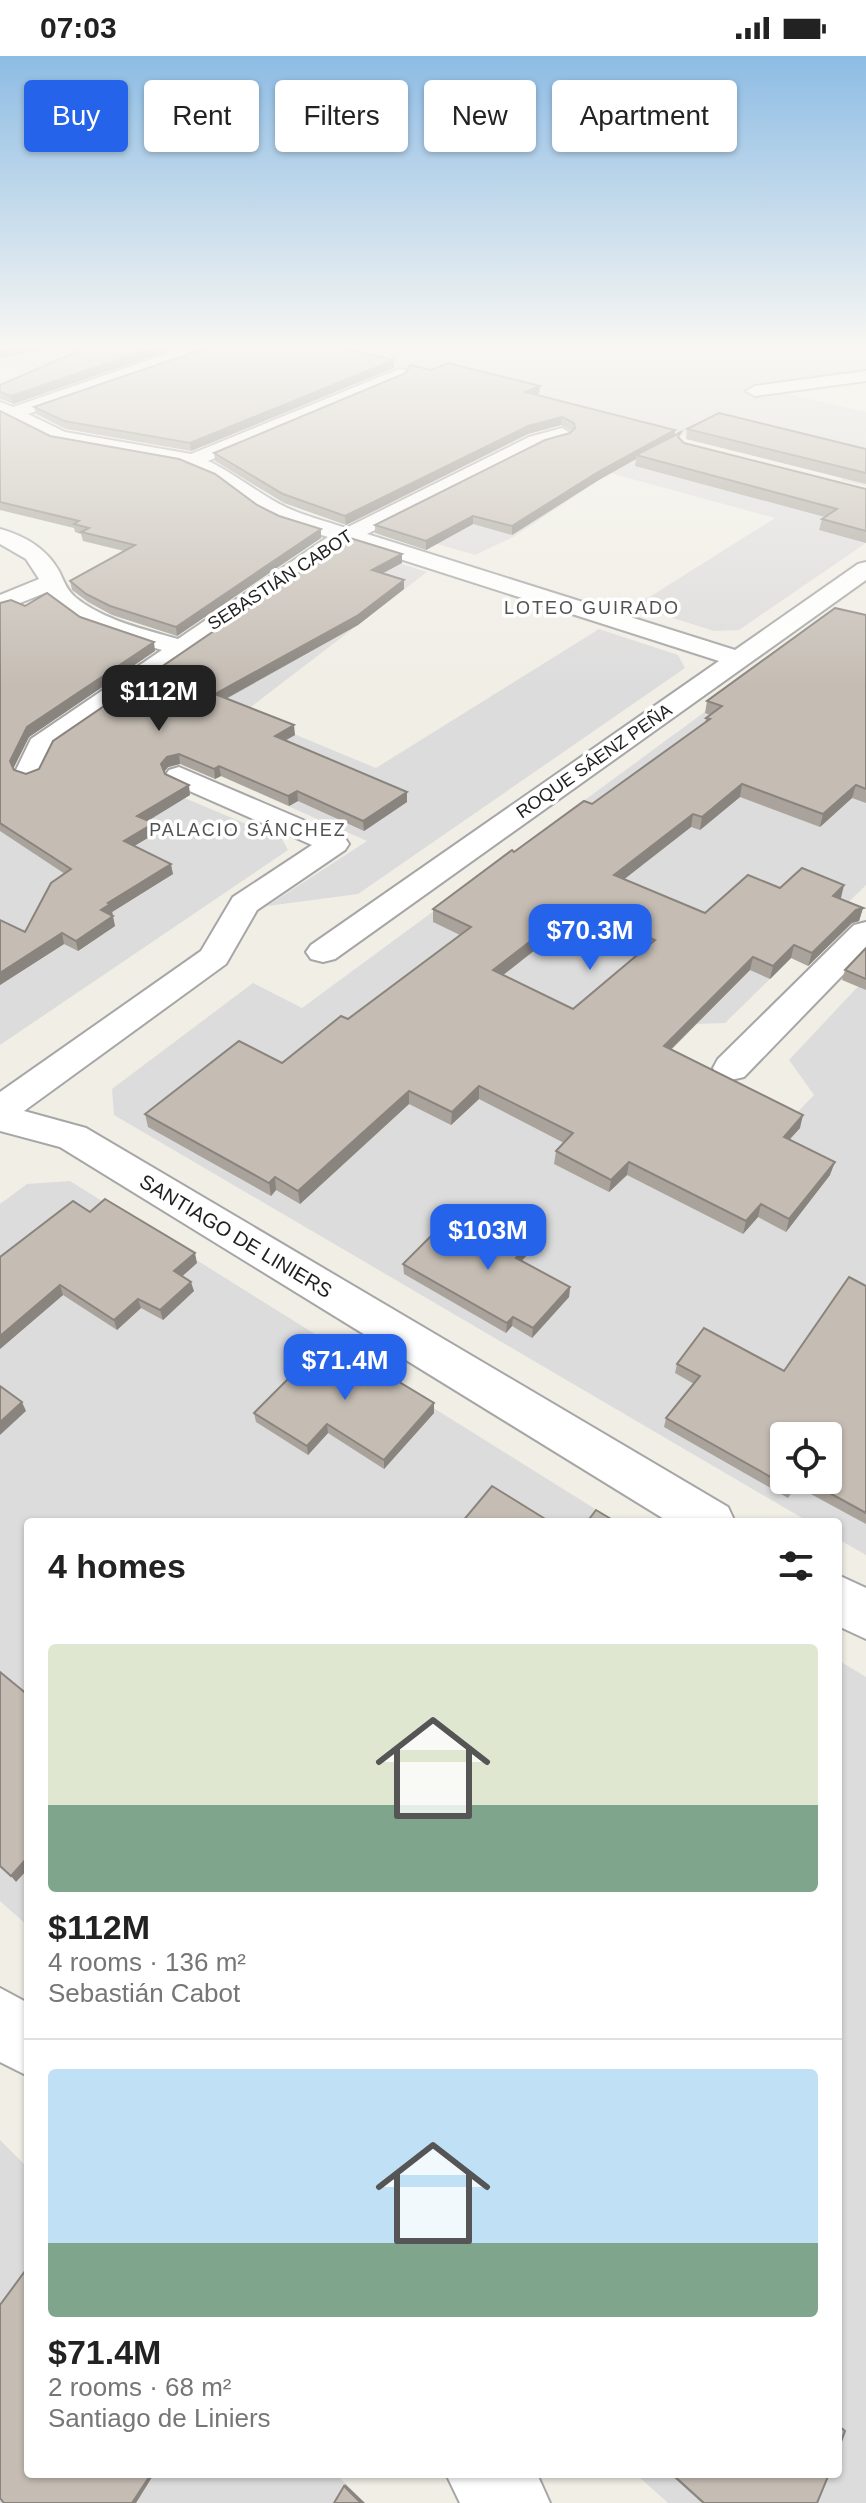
<!DOCTYPE html>
<meta charset="utf-8">
<style>
:root{--surface:#fff;--page:#f2f2f2;--text:#222;--muted:#767676;--line:#e0e0e0;--accent:#2563eb}
body{margin:0;font-family:Helvetica,sans-serif;background:var(--page);color:var(--text);height:100vh;display:flex;flex-direction:column;font-size:30px;white-space:nowrap}
*{box-sizing:border-box;margin:0}
p{font-size:26px;color:var(--muted)}
.icon{flex:none;width:44px;height:44px;fill:none;stroke:currentColor;stroke-width:2;stroke-linecap:round;stroke-linejoin:round}
.map{position:relative;flex:1;overflow:hidden}
.drawer{position:absolute;left:24px;top:1462px;width:818px;height:960px;display:flex;flex-direction:column;background:var(--surface);border-radius:8px;box-shadow:0 2px 6px #0004}
.drawer>*{flex:none}
.banner{position:absolute;left:24px;top:24px;width:818px;height:72px;display:flex;gap:16px}
.fabs{position:absolute;left:770px;top:1366px;display:grid;gap:16px}
.fabs a{display:grid;place-items:center;width:72px;height:72px;border-radius:8px;background:var(--surface);box-shadow:0 2px 6px #0004;font-size:40px}
.price{position:absolute;translate:-50% -68px;padding:0 18px;border-radius:16px;background:var(--accent);color:#fff;font-size:26px;line-height:52px;filter:drop-shadow(0 2px 4px #0008)}
.price::after{content:'';position:absolute;left:50%;top:48px;width:24px;height:18px;margin-left:-12px;background:inherit;clip-path:polygon(0 0,100% 0,50% 100%)}
.price.selected{background:#222;color:#fff}
ul{padding:0;list-style:none}
li{display:grid;align-content:center;gap:16px;height:424px;padding:0 24px}
li+li{border-top:2px solid var(--line)}
li span{display:grid;place-items:center;height:248px;border-radius:8px;color:#555}
li>.icon{margin-inline-start:auto}
span .icon{width:144px;height:144px;fill:#fffc;stroke-width:1}
li b{font-size:34px}
h2{display:flex;justify-content:space-between;align-items:center;height:96px;padding:0 24px;font-size:34px}
.tag{padding:0 28px;border-radius:8px;background:var(--surface);box-shadow:0 2px 6px #0004;font-size:28px;line-height:72px}
.tag.selected{background:var(--accent);color:#fff}
.status{display:flex;justify-content:space-between;align-items:center;height:56px;padding:0 40px;background:var(--surface);direction:ltr}
.status svg{height:22px;fill:currentColor}
.map>svg:first-child{display:block}
.residential{fill:#dddcdc;fill-rule:evenodd}
.lines{fill:none;stroke-linecap:round;stroke-linejoin:round}
.minor-casing{stroke:#a6a6a6;stroke-width:4}
.minor{fill:#fff;fill-rule:evenodd}
.wall{fill:#a9a39b;fill-rule:evenodd}
.shaded-wall{fill:#8a847e}
.building{fill:#c5bdb4;stroke:#8a847e;stroke-width:2;fill-rule:evenodd}
.labels{text-anchor:middle;dominant-baseline:central;stroke-width:7;stroke-linejoin:round;paint-order:stroke}
.far-street-label{font-size:18px;fill:#1f1f1f;stroke:#fff}
.far-neighbourhood-label{font-size:18px;letter-spacing:2px;fill:#525252;stroke:#fff}
.street-label{font-size:20px;fill:#1f1f1f;stroke:#fff}
</style>
<div class="status"><b>07:03</b><svg viewBox="0 0 49 12"><path d="M0 12V9h3v3zM5 12V6h3v6zM10 12V3h3v9zM15 12V0h3v12zM26 1h20v11H26zM47 4h2v5h-2z"/></svg></div>
<div class="map">
<svg width="866" height="2447" viewBox="0 0 866 2447">
<rect width="100%" height="100%" fill="#f0eee5"/>
<g class="residential">
<polygon points="0,289 172,289 65,330 0,310"/>
<polygon points="243,289 866,289 866,318 770,334 866,356 866,430 841,424 846,419 685,378 651,393 866,443 866,487 739,574 714,575 635,550 775,462 610,417 515,480 475,499 403,478 599,380 426,320 385,310"/>
<polygon points="364,496 427,516 243,657 376,712 599,573 678,599 685,612 358,838 267,850 367,785 182,703 151,728 282,783 288,794 0,989 0,739"/>
<path d="M842,555L866,562V829L725,967L667,969L640,995L788,1066L814,1039L789,1004L866,922V1499L838,1483V1466H809L114,1059L112,1033L253,927L302,952ZM784,1380H828V1424H784Z"/>
<polygon points="70,1125 616,1466 28,1466 28,1870 0,1845 0,1148 27,1128"/>
<polygon points="838,1604 866,1621 866,2447 668,2447 636,2418 838,2418"/>
<polygon points="0,2084 28,2112 28,2418 336,2418 365,2447 0,2447"/>
</g>
<g class="lines">
<g class="minor-casing">
<g id="minor">
<path d="M193,289H217L215,293L28,358L65,376L191,398L399,313L405,314L408,318L405,322L208,405C232,416 251,432 274,445C296,458 322,464 346,472L529,381L562,372L572,378L569,382L543,389L367,478L735,594L858,508L866,506V524L335,903L323,906L311,903L306,896L311,889L719,605L350,487L53,693L39,722L29,725L19,722L15,716L31,683L162,594C123,582 70,572 45,537L0,555V539L39,523L26,503L0,488V473C25,480 46,492 59,515C64,525 66,533 75,541C103,564 143,573 178,583L328,481L281,466L259,455L217,424L181,408L53,385L0,359V346L13,351Z"/>
<polygon points="866,315 866,325 755,340 746,335 755,330"/>
<polygon points="179,711 345,782 349,788 345,794 257,854 226,908 24,1055 86,1072 728,1451 735,1466 669,1466 60,1091 0,1075 0,1036 201,895 233,841 312,789 169,726 165,720 169,714"/>
<polygon points="866,866 866,895 744,1021 731,1024 718,1021 713,1012 718,1003 854,869"/>
<polygon points="838,1519 866,1532 866,1583 838,1570"/>
<polygon points="0,1932 28,1947 28,2020 0,2006"/>
<polygon points="446,2418 537,2418 550,2447 460,2447"/>
</g>
</g>
<use href="#minor" class="minor"/>
</g>
<g class="wall">
<polygon points="70,289 185,289 13,348 1,343 0,344 0,329 73,297"/>
<polygon points="394,312 191,395 66,373 36,358 34,351"/>
<polygon points="539,338 536,339 675,374 674,380 680,383 684,387 866,433 866,487 819,474 822,463 825,461 635,410 636,403 597,425 512,479 473,468 426,494 375,477 375,469 570,377 572,375 561,369 528,378 346,469 284,447 215,405 214,397"/>
<polygon points="0,355 50,380 257,449 321,482 177,580 112,559 88,546 72,534 70,525 124,495 83,485 81,478 75,476 74,472 0,454"/>
<polygon points="687,373 866,393 866,428 686,383"/>
<polygon points="402,507 383,517 404,533 358,569 226,643 295,679 285,684 407,736 407,746 364,775 298,745 289,750 221,720 215,723 180,708 168,711 164,716 165,718 190,739 148,765 156,777 134,790 173,818 112,856 111,859 115,870 78,895 64,888 0,929 0,864 25,876 65,818 0,775 0,547 25,550 80,561 155,595 29,681 13,713 26,718 39,713 53,685"/>
<path d="M866,559V747L852,742L820,771L740,741L700,774L691,771L624,823L705,857L780,832L841,842L840,843L863,852L859,865L852,867L808,910L791,902L770,923L750,914L671,994L800,1072L789,1084L830,1119L786,1176L758,1161L743,1178L627,1119L609,1136L554,1108L556,1095L564,1087L479,1043L451,1069L409,1048L300,1148L276,1134L271,1140L148,1071L145,1058L282,1007L348,963L460,879L433,866V853L514,796L592,748L705,667L706,662L710,659L705,657L707,645ZM573,864L644,893L573,953L503,919Z"/>
<polygon points="866,892 866,934 842,924 845,914"/>
<polygon points="90,1156 197,1207 182,1220 194,1235 163,1264 141,1252 117,1274 63,1239 0,1293"/>
<polygon points="477,1181 530,1186 530,1196 521,1205 570,1231 569,1241 532,1282 512,1270 506,1277 404,1218 403,1208"/>
<path d="M866,1230V1468L796,1430L788,1442L664,1371L666,1362L694,1328L675,1317L677,1308L784,1315ZM784,1380L828,1424H784Z"/>
<polygon points="434,1347 434,1357 384,1413 328,1377 308,1399 256,1366 254,1357"/>
<polygon points="670,2418 829,2418 817,2447 702,2447"/>
</g>
<g class="shaded-wall">
<polygon points="27,289 66,289 0,302 0,294"/>
<polygon points="162,289 185,289 13,348 11,340"/>
<polygon points="394,304 394,312 191,395 190,387"/>
<polygon points="540,330 539,338 525,344 525,336"/>
<polygon points="562,361 561,369 528,378 346,469 345,460 528,370"/>
<polygon points="675,374 674,382 636,399 636,403 597,425 512,479 512,470 598,416"/>
<polygon points="473,460 473,468 426,494 426,485"/>
<polygon points="321,473 321,482 177,580 176,571"/>
<polygon points="402,498 402,507 372,523 372,514"/>
<polygon points="404,524 404,533 358,569 216,648 215,638"/>
<polygon points="154,586 155,595 29,681 12,715 10,705 27,671"/>
<polygon points="294,669 295,679 276,690 275,680"/>
<polygon points="179,698 180,708 168,711 162,718 161,708 167,701"/>
<polygon points="219,710 221,720 215,723 214,713"/>
<polygon points="742,728 740,741 700,774 702,761"/>
<polygon points="189,729 190,739 139,770 137,760"/>
<polygon points="856,729 852,742 820,771 823,758"/>
<polygon points="297,735 298,745 289,750 288,740"/>
<polygon points="407,736 407,746 364,775 363,765"/>
<polygon points="693,758 691,771 613,832 614,819"/>
<polygon points="154,767 156,777 126,795 124,785"/>
<polygon points="171,808 173,818 112,856 113,858 103,864 101,854 108,847"/>
<polygon points="844,829 841,842 830,853 833,840"/>
<polygon points="575,851 573,864 493,927 493,914"/>
<polygon points="863,852 859,865 852,867 808,910 812,897 856,854"/>
<polygon points="113,860 115,870 78,895 76,885"/>
<polygon points="62,877 64,888 0,929 0,917"/>
<polygon points="794,889 791,902 770,923 773,910"/>
<polygon points="753,901 750,914 661,1003 664,990"/>
<polygon points="479,1030 479,1043 451,1069 452,1056"/>
<polygon points="409,1035 409,1048 300,1148 298,1135"/>
<polygon points="803,1059 800,1072 780,1094 784,1081"/>
<polygon points="629,1106 627,1119 609,1136 611,1124"/>
<polygon points="835,1106 830,1119 786,1176 789,1163"/>
<polygon points="275,1121 276,1134 271,1140 269,1127"/>
<polygon points="761,1148 758,1161 743,1178 746,1165"/>
<polygon points="530,1186 530,1196 515,1212 516,1202"/>
<polygon points="195,1197 197,1207 177,1225 174,1215"/>
<polygon points="191,1226 194,1235 163,1264 160,1254"/>
<polygon points="60,1229 63,1239 0,1293 0,1280"/>
<polygon points="570,1231 569,1241 532,1282 533,1272"/>
<polygon points="138,1243 141,1252 117,1274 114,1264"/>
<polygon points="513,1261 512,1270 506,1277 507,1267"/>
<polygon points="22,1346 26,1355 0,1379 0,1366"/>
<polygon points="434,1347 434,1357 384,1413 384,1404"/>
<polygon points="327,1368 328,1377 308,1399 307,1390"/>
<polygon points="28,1801 28,1813 16,1826 11,1820"/>
<polygon points="151,2418 154,2418 136,2447 132,2447"/>
<polygon points="345,2428 365,2447 361,2447 344,2430"/>
</g>
<g class="building">
<polygon points="0,289 27,289 0,294"/>
<polygon points="71,289 162,289 11,340 0,336 0,329 74,297"/>
<polygon points="215,289 331,289 394,304 190,387 64,365 34,351"/>
<polygon points="448,307 540,330 525,336 675,374 598,416 512,470 473,460 426,485 375,469 545,384 570,377 575,372 574,367 562,361 528,370 345,460 283,438 214,397 406,317 410,309 431,314"/>
<polygon points="0,355 50,380 179,403 215,418 257,449 279,460 321,473 176,571 110,550 86,538 70,525 135,489 81,476 89,472 74,468 79,465 0,446"/>
<polygon points="719,357 866,393 866,417 687,373"/>
<polygon points="681,376 678,381 684,387 866,433 866,475 822,463 837,453 636,399"/>
<polygon points="350,482 402,498 372,514 404,524 357,560 215,638 294,669 275,680 407,736 363,765 297,735 288,740 219,710 214,713 179,698 167,701 161,708 165,718 189,729 137,760 154,767 124,785 171,808 108,847 110,848 101,854 113,860 76,885 62,877 0,917 0,864 25,876 51,827 71,813 0,767 0,547 11,544 25,550 47,537 80,561 154,586 27,671 10,705 14,714 26,718 39,713 53,685"/>
<path d="M835,552L866,559V733L856,729L823,758L742,728L702,761L693,758L614,819L705,857L748,819L780,832L802,812L844,829L833,840L863,852L856,854L812,897L794,889L773,910L753,901L664,990L803,1059L784,1081L835,1106L789,1163L761,1148L746,1165L629,1106L611,1124L556,1095L573,1077L479,1030L452,1056L409,1035L298,1135L275,1121L269,1127L145,1058L239,985L282,1007L341,960L348,963L471,871L433,853L512,794L514,796L584,745L592,748L710,663L706,662L722,650L707,645ZM575,851L655,884L573,953L493,914Z"/>
<polygon points="866,892 866,923 845,914"/>
<polygon points="105,1143 195,1197 174,1215 191,1226 160,1254 138,1243 114,1264 60,1229 0,1280 0,1201 73,1145 90,1156"/>
<polygon points="447,1164 477,1181 491,1165 530,1186 516,1202 570,1231 533,1272 513,1261 507,1267 403,1208"/>
<polygon points="849,1221 866,1230 866,1457 806,1424 828,1424 828,1380 784,1380 784,1424 798,1424 792,1433 666,1362 700,1320 677,1308 704,1272 784,1315"/>
<polygon points="328,1283 434,1347 384,1404 327,1368 307,1390 254,1357"/>
<polygon points="0,1330 22,1346 0,1366"/>
<polygon points="492,1430 550,1466 462,1466"/>
<polygon points="596,1454 616,1466 587,1466"/>
<polygon points="0,1616 28,1639 28,1801 11,1820 0,1810"/>
<polygon points="28,2211 28,2418 151,2418 132,2447 4,2447 0,2442 0,2249"/>
<polygon points="838,2369 845,2375 838,2394"/>
<polygon points="672,2418 829,2418 817,2447 704,2447"/>
<polygon points="344,2430 361,2447 334,2447"/>
</g>
<linearGradient id="sky" x2="0" y2="1"><stop stop-color="#8dbce4"/><stop offset="0.46" stop-color="#f8f7f3"/><stop offset="1" stop-color="#f8f7f3" stop-opacity="0"/></linearGradient>
<rect width="866" height="631" fill="url(#sky)"/>
<g class="labels">
<g class="far-street-label">
<text transform="translate(280 524) rotate(-33)">SEBASTIÁN CABOT</text>
<text transform="translate(594 705) rotate(-35)">ROQUE SÁENZ PEÑA</text>
</g>
<g class="far-neighbourhood-label">
<text x="592" y="552">LOTEO GUIRADO</text>
<text x="248" y="774">PALACIO SÁNCHEZ</text>
</g>
<g class="street-label">
<text transform="translate(236 1180) rotate(31)">SANTIAGO DE LINIERS</text>
</g>
</g>
</svg>
<div class="fabs">
<a><svg class="icon" aria-label="locate" viewBox="0 0 24 24"><circle cx="12" cy="12" r="6"/><path d="M12 2v4M12 18v4M2 12h4M18 12h4"/></svg></a>
</div>
<b class="price selected" style="left:159px;top:677px">$112M</b>
<b class="price" style="left:590px;top:916px">$70.3M</b>
<b class="price" style="left:488px;top:1216px">$103M</b>
<b class="price" style="left:345px;top:1346px">$71.4M</b>
<div class="banner">
<a class="tag selected">Buy</a>
<a class="tag">Rent</a>
<a class="tag">Filters</a>
<a class="tag">New</a>
<a class="tag">Apartment</a>
</div>
<section class="drawer">
<h2>4 homes<svg class="icon" aria-label="filters" viewBox="0 0 24 24"><path d="M4 7h16M4 17h16"/><circle cx="9" cy="7" r="2"/><circle cx="15" cy="17" r="2"/></svg></h2>
<ul>
<li><span style="background:linear-gradient(#dfe7d0 65%,#7fa58c 0)"><svg class="icon" aria-label="home" viewBox="0 0 24 24"><path d="M3 11l9-7 9 7M6 9v11h12V9"/></svg></span><div><b>$112M</b><p>4 rooms · 136 m²</p><p>Sebastián Cabot</p></div></li>
<li><span style="background:linear-gradient(#bfe0f5 70%,#7fa58c 0)"><svg class="icon" aria-label="home" viewBox="0 0 24 24"><path d="M3 11l9-7 9 7M6 9v11h12V9"/></svg></span><div><b>$71.4M</b><p>2 rooms · 68 m²</p><p>Santiago de Liniers</p></div></li>
</ul>
</section>
</div>
